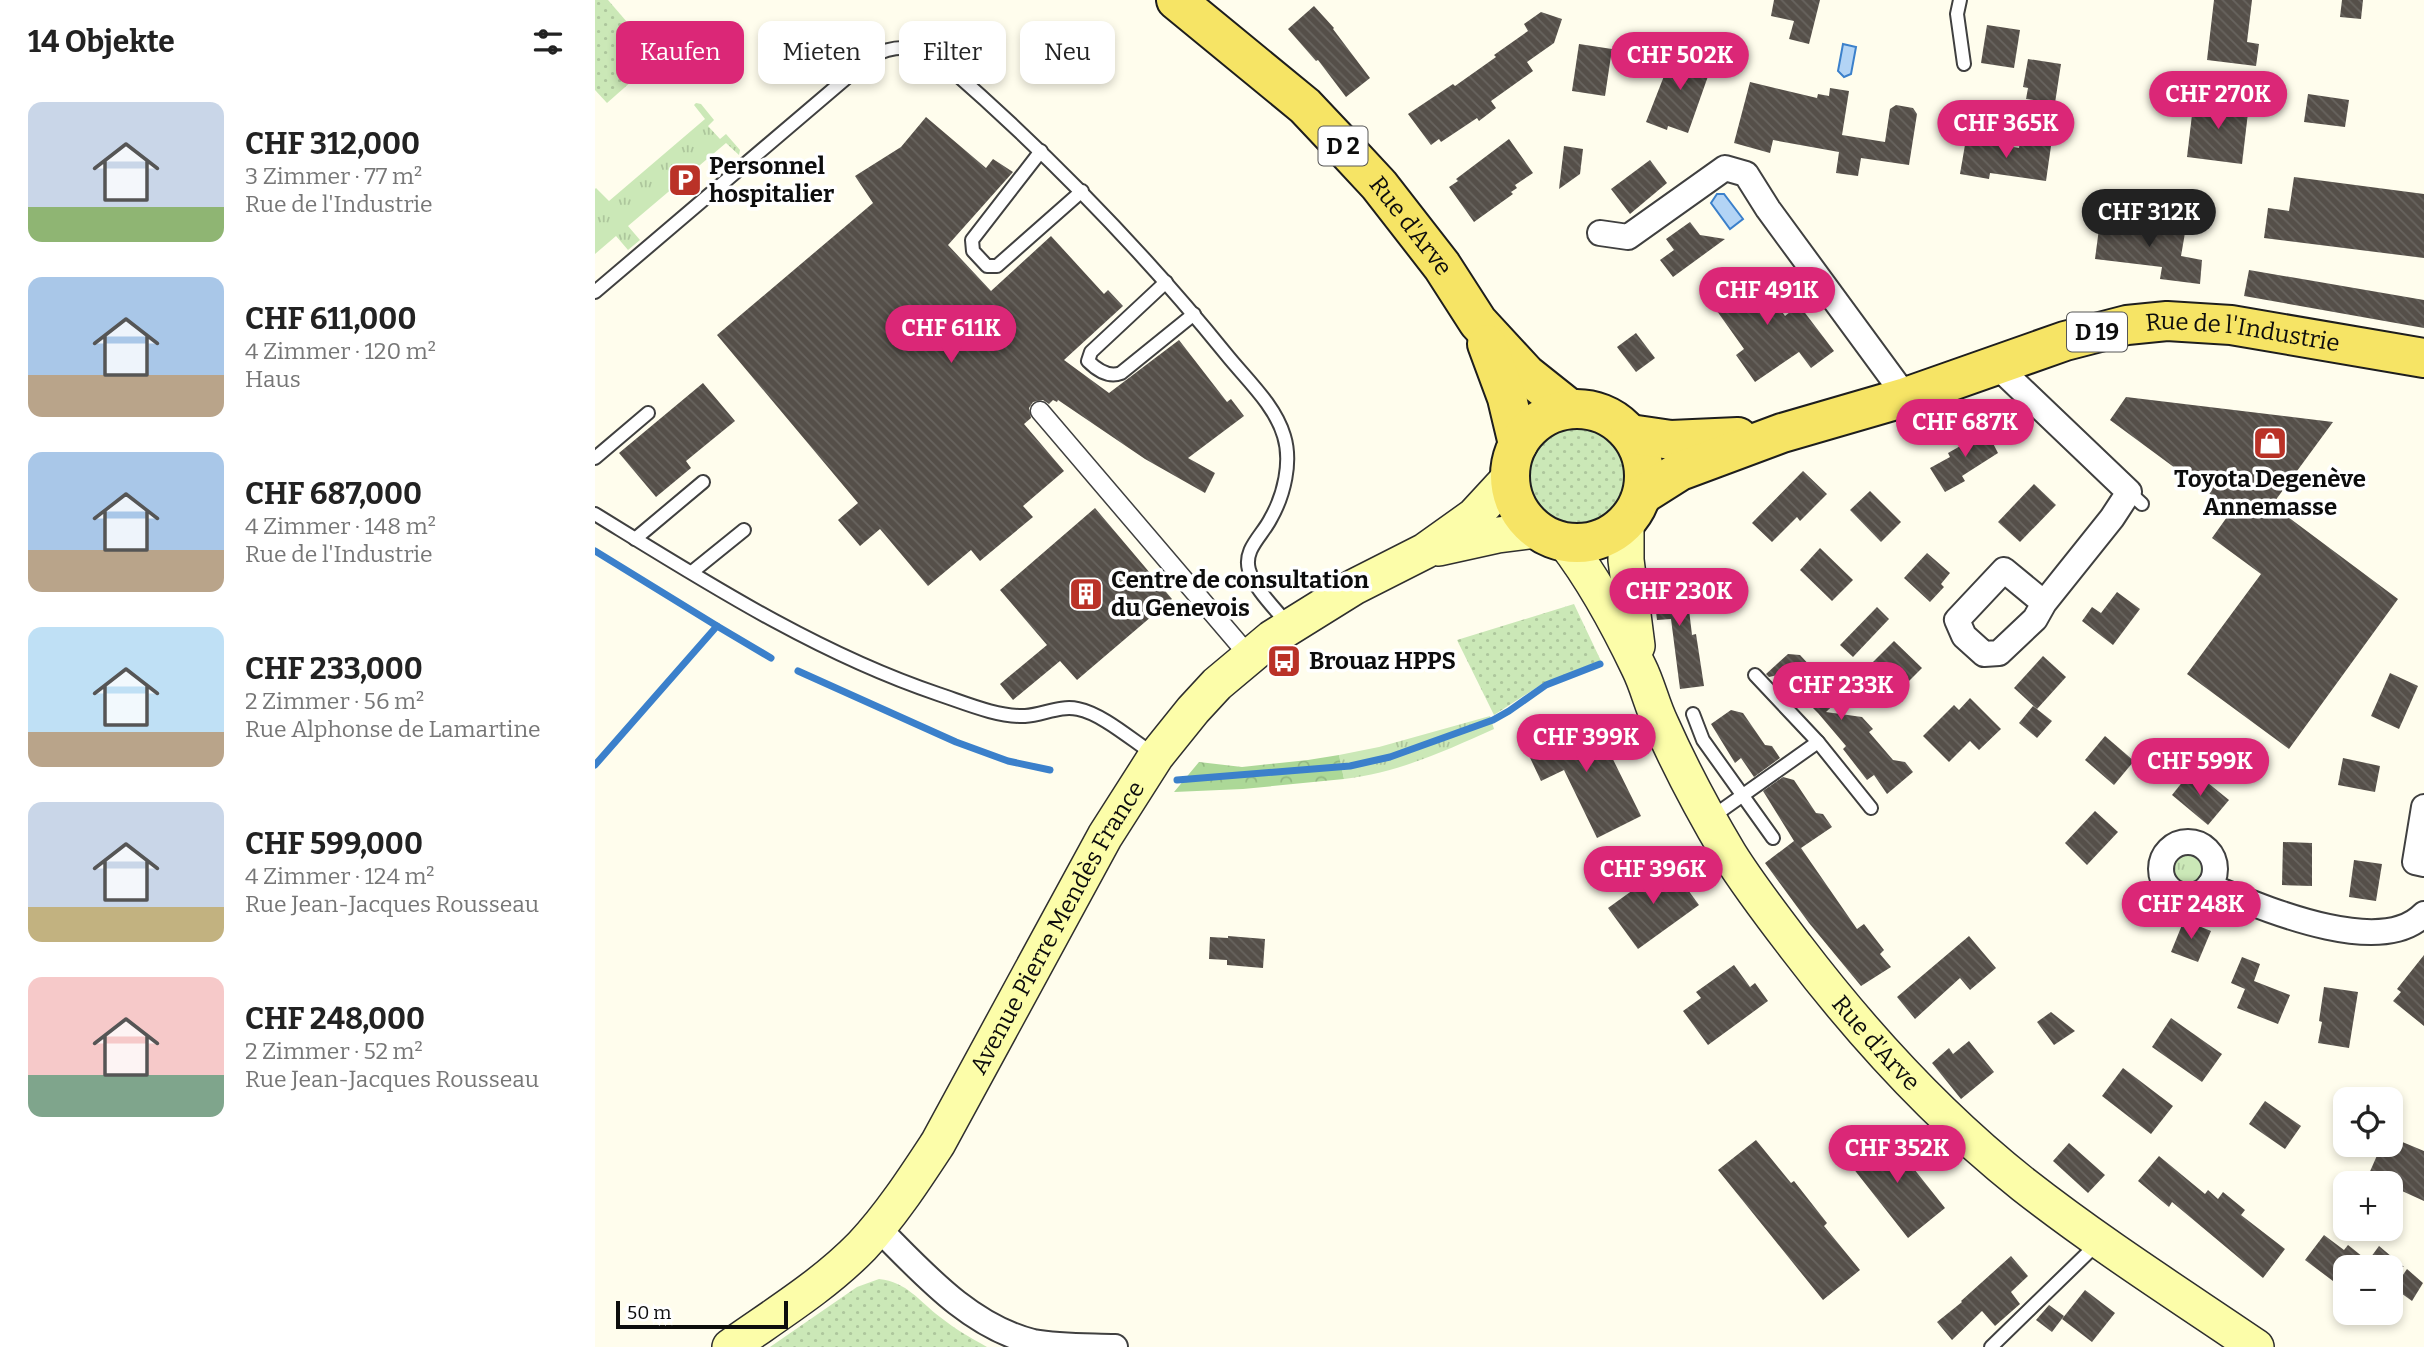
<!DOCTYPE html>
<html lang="de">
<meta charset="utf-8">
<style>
:root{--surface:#fff;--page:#f6f6f6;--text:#222;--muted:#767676;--accent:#db2777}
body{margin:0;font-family:Bitter,serif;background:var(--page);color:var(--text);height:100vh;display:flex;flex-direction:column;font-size:26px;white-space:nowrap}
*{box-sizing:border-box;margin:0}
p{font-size:23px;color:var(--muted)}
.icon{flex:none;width:38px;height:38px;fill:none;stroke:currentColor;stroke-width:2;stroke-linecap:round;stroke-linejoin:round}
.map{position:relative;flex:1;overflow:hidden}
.details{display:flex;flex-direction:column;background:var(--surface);width:595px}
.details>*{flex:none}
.top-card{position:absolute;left:21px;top:21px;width:665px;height:63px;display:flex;gap:14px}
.controls{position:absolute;left:1738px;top:1087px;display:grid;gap:14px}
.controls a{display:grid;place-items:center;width:70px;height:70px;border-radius:14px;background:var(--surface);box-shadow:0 4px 10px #0003;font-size:35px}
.scale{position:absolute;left:21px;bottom:18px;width:172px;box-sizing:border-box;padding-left:7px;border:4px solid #0d0d0d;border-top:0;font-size:19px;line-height:24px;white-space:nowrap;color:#0d0d0d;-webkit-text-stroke:5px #fff;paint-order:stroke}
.price{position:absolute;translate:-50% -60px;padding:0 16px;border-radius:24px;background:var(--accent);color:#fff;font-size:23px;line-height:46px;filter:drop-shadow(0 2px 4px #0008)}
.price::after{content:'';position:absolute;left:50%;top:42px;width:21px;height:16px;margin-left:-10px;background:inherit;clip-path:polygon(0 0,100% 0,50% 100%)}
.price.on{background:#222;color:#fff}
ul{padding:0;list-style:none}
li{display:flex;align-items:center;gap:21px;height:175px;padding:0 28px}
li span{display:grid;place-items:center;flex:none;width:196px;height:140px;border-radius:14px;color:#555}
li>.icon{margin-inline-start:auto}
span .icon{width:84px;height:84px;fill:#fffc;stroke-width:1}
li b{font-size:30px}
h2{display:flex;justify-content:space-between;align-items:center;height:84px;padding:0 28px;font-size:30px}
.tag{padding:0 24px;border-radius:14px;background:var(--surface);box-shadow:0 4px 10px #0003;font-size:24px;line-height:63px}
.tag.on{background:var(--accent);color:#fff}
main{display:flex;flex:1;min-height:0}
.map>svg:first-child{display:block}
.grass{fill:url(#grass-tufts)}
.forest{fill:url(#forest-crowns)}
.park{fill:url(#park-dots)}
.water{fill:#b3d4f5;stroke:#3b80cb;stroke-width:2}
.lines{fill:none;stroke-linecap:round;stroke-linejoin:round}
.stream{stroke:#3b80cb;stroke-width:7}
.building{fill:url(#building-back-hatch)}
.service-casing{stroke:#404040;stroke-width:16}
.pedestrian-casing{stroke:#404040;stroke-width:21}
.minor-casing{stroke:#404040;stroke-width:28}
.secondary-casing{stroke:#2f2f2f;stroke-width:38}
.primary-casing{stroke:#1e1e1e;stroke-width:42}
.service{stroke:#fff;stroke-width:12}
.pedestrian{stroke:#fff;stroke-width:18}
.minor{stroke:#fff;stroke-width:24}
.secondary{stroke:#fcfda9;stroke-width:35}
.primary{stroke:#f6e465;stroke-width:38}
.labels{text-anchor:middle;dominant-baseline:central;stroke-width:7;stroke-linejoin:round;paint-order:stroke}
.shield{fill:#fff;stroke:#565656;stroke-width:2}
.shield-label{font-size:23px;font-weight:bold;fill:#0d0d0d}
.poi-label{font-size:24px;font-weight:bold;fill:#0d0d0d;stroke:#fff;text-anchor:start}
.street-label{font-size:24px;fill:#0d0d0d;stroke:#fff}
</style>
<main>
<section class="details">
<h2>14 Objekte<svg class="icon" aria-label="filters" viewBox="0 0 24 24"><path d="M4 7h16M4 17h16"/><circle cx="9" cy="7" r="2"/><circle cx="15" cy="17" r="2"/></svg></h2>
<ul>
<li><span style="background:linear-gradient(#c9d6e8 75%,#8fb573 0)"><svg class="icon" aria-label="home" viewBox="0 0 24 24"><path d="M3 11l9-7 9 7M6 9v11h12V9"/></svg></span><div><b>CHF 312,000</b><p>3 Zimmer · 77 m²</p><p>Rue de l'Industrie</p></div></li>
<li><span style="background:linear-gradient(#a9c7e8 70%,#b9a48a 0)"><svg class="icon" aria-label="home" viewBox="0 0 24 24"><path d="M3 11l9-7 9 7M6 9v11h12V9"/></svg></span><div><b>CHF 611,000</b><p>4 Zimmer · 120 m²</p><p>Haus</p></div></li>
<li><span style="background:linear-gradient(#a9c7e8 70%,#b9a48a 0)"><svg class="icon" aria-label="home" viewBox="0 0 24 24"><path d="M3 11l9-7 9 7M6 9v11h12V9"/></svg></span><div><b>CHF 687,000</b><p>4 Zimmer · 148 m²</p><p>Rue de l'Industrie</p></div></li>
<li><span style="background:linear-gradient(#bfe0f5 75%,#b9a48a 0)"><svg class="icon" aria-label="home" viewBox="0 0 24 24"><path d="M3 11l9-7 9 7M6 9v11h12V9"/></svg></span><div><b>CHF 233,000</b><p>2 Zimmer · 56 m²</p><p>Rue Alphonse de Lamartine</p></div></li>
<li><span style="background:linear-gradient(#c9d6e8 75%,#c2b280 0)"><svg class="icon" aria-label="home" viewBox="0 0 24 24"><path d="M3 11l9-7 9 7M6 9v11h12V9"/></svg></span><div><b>CHF 599,000</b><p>4 Zimmer · 124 m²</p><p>Rue Jean-Jacques Rousseau</p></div></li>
<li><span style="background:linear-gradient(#f6c9c9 70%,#7fa58c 0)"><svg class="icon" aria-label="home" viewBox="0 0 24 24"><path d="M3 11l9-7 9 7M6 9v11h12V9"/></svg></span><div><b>CHF 248,000</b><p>2 Zimmer · 52 m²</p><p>Rue Jean-Jacques Rousseau</p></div></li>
</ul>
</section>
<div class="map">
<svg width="1829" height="1347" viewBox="0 0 1829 1347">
<defs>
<pattern id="grass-tufts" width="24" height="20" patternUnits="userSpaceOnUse" patternTransform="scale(1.75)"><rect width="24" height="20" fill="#cbe8b7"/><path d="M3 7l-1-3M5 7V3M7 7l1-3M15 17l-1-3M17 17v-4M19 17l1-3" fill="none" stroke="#adc69c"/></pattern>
<pattern id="forest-crowns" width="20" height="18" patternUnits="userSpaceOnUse" patternTransform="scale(1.75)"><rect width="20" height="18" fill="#acd897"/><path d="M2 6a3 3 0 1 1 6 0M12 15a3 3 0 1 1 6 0" fill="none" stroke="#93b881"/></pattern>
<pattern id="park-dots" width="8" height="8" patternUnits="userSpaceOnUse" patternTransform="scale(1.75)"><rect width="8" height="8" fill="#cbe8b7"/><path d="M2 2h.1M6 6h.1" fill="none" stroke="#adc69c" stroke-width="1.8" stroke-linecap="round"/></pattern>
<pattern id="building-back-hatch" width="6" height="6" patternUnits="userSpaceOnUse" patternTransform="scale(1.75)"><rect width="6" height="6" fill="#554f49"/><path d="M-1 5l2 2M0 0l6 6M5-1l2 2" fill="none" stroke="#68645f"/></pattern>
</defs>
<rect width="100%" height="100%" fill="#fffded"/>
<g class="grass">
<polygon points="101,103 106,104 119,120 113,126 125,139 131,134 145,150 144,155 131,143 33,226 45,240 33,250 21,236 0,254 0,189 1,188 14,201 110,119 99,105"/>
<path d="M895,716L899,729C850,751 802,773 749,779L744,755L784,747Z"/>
<circle cx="1593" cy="869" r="20"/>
</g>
<polygon class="forest" points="744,755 749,779 648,789 579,792 604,762 647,767 713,760"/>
<g class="park">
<polygon points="0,0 13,0 63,58 12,103 0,90"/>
<circle cx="984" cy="476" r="50"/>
<polygon points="979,604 1006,661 947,684 899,715 862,640"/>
<path d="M284,1279C312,1282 324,1301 345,1317C360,1329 376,1338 392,1347H175L262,1287Z"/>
</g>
<g class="water">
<polygon points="1248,44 1261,47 1256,74 1249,77 1243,71"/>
<polygon points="1122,194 1129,194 1148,219 1135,229 1116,203"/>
</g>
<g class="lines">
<g class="stream">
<polyline points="0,551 122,626"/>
<polyline points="203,671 361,742 413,761 455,770"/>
<polyline points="0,765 122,626 176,658"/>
<polyline points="582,780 755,766 795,757 898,720 914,711 951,685 1005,664"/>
</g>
</g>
<g class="building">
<polygon points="1179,0 1225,0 1214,44 1194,39 1199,21 1176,16"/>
<polygon points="1619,0 1657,0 1652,42 1664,44 1661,66 1612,60"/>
<polygon points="1747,0 1768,0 1766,19 1745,17"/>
<polygon points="719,6 739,28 738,29 775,78 751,97 723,60 721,61 693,29"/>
<polygon points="946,12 967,19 959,43 932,62 938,71 896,101 901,108 884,121 882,118 846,142 844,139 836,145 813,114 858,84 860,86 901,57 899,55 933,31 929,24"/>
<polygon points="1392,25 1425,30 1419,68 1386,63"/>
<polygon points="984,44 1017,49 1010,96 977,91"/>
<polygon points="1080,48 1118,62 1093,133 1073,126 1072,130 1051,122"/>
<polygon points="1433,59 1466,64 1460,103 1431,99 1433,88 1428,87"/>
<polygon points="1155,82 1222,98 1223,94 1234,96 1235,88 1254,91 1247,135 1290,142 1295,109 1301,105 1318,108 1322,114 1314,165 1266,158 1263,176 1241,173 1244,152 1178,140 1175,153 1139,143"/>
<polygon points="1713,94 1754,100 1750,127 1709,122"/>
<polygon points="1599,98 1654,104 1647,164 1592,157"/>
<polygon points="331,117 391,168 398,159 418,172 353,245 396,291 456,236 509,294 513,290 528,306 469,360 514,393 584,340 632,402 636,399 649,416 593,458 620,473 610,493 550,459 463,400 462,402 458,400 454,404 448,400 438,402 434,408 436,418 429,424 469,471 428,506 438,517 385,561 376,550 333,586 285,529 265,546 243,520 263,503 122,335 278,203 260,176 306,147"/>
<polygon points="914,139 938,173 920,185 922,188 916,192 918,194 879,222 854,187 863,181 861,179"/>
<polygon points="1371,139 1424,148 1425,141 1456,146 1451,181 1395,173 1394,179 1365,174"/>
<polygon points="969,146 988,149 985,174 964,189"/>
<polygon points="1055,160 1072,183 1035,214 1016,189"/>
<polygon points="1699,177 1829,194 1829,258 1669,238 1673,208 1694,211"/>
<polygon points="1505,221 1571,228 1572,224 1591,227 1586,256 1607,260 1605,284 1565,279 1567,267 1500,259"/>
<polygon points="1095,222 1105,235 1130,239 1078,277 1065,260 1079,250 1071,239"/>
<polygon points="1157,269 1190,316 1204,305 1239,351 1216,368 1204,352 1160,382 1141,355 1149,349 1112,297 1132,283 1134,286"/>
<polygon points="1654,270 1829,300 1829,328 1649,296"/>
<polygon points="1041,333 1060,358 1041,372 1022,347"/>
<polygon points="108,383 140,421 91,461 96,468 61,497 24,453"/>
<polygon points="1531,397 1738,422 1677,505 1803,599 1694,749 1592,674 1666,574 1617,538 1637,510 1515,420"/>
<polygon points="1388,424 1403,453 1367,476 1370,481 1350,492 1335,468 1355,457 1353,453 1376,440 1372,434"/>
<polygon points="1208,471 1232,494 1205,521 1202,517 1177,542 1157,523"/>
<polygon points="1439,484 1461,505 1425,542 1403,522"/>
<polygon points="1275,491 1306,522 1286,542 1255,510"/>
<polygon points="500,508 577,599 482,680 465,661 418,700 405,684 452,645 405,590"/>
<polygon points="1225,548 1258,580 1237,601 1205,570"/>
<polygon points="1332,553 1355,573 1346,584 1349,587 1335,602 1309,578"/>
<polygon points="1090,576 1097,635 1101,634 1109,686 1085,689 1076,619 1062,620 1057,579"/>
<polygon points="1522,592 1545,609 1518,645 1487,621 1497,607 1506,613"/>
<polygon points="1282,607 1294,619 1258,657 1245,645"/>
<polygon points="1299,641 1327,668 1306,689 1278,662"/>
<polygon points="1193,654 1205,655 1232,684 1239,684 1249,695 1231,712 1267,717 1278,729 1274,732 1298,760 1310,762 1318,772 1292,794 1279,775 1272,780 1248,749 1251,746 1223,713 1210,700 1205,706 1189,688 1191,687 1181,676 1183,675 1174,677 1171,674"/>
<polygon points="1448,656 1471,677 1442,709 1419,688"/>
<polygon points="1795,673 1823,686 1804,729 1776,716"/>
<polygon points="1375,698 1406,729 1384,750 1375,741 1354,762 1328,736 1359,705 1364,710"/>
<polygon points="1438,706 1457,721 1442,738 1424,723"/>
<polygon points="1136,710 1148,713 1170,745 1177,746 1185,758 1159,777 1146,758 1140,763 1116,724"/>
<polygon points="998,719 1046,816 1002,838 969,770 946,781 929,745 976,725"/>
<polygon points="1510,736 1539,761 1519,785 1490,760"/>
<polygon points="1748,758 1785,766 1780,792 1743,785"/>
<polygon points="1597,770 1634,800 1613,825 1577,795"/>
<polygon points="1188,777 1199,780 1221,813 1228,814 1237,827 1206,848 1262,929 1269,924 1289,950 1285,954 1296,967 1266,986 1214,923 1170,863 1199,841 1168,791"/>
<polygon points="1500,811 1523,832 1492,865 1470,843"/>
<polygon points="1688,842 1717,843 1717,886 1687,885"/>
<polygon points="1759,860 1787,864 1781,901 1754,897"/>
<polygon points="1074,864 1104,905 1043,949 1013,908"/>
<polygon points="1589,920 1616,931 1603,962 1576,952"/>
<polygon points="633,936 670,939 668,968 632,965 632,960 614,959 615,937 633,938"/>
<polygon points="1374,936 1401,968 1375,990 1365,978 1320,1019 1302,997"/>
<polygon points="1829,955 1829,1026 1798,1001 1806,992 1802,989"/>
<polygon points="1647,957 1665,964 1659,981 1695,995 1683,1024 1642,1008 1650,989 1636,983"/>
<polygon points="1139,965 1155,987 1160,983 1173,1001 1113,1045 1088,1011 1106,998 1101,992"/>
<polygon points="1729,987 1763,992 1754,1048 1723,1043 1727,1022 1724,1021"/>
<polygon points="1456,1012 1480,1031 1459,1045 1442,1022"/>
<polygon points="1576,1018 1627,1054 1607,1082 1557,1047"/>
<polygon points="1374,1041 1399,1072 1366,1099 1337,1063 1354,1048 1358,1054"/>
<polygon points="1528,1068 1578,1106 1556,1134 1507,1096"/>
<polygon points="1670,1101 1706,1126 1690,1149 1654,1124"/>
<polygon points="1291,1134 1322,1167 1319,1169 1350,1208 1313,1238 1254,1163"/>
<polygon points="1161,1140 1196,1183 1199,1181 1232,1223 1229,1226 1265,1270 1228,1300 1123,1170"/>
<polygon points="1805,1141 1829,1151 1829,1201 1796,1186 1796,1183 1788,1183 1773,1176 1787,1144 1803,1145"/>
<polygon points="1474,1143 1510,1175 1493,1193 1458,1161"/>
<polygon points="1564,1156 1610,1194 1613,1190 1623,1199 1628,1192 1650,1210 1646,1215 1690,1249 1668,1278 1577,1202 1574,1207 1543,1181"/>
<polygon points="1729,1235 1749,1250 1753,1245 1773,1261 1784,1246 1809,1267 1750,1267 1750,1290 1710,1260"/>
<polygon points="1416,1256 1433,1276 1416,1292 1425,1304 1400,1326 1387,1311 1357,1340 1342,1322 1367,1302 1366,1301"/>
<polygon points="1812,1269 1828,1283 1817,1301 1799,1288"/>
<polygon points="1490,1290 1520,1313 1497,1342 1467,1319"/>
<polygon points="1454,1305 1469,1316 1457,1332 1441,1320"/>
</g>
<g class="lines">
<g class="service-casing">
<g id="service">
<polyline points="1365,0 1362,14 1369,64"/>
<polyline points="446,151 377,240 378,251 392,266 402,266 487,191"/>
<path d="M571,282L496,352L493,361C502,370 513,378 526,373L599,314"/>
<path d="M0,292L276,57C303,42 327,46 351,65C453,154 546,249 631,354C651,379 680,405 689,436C697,462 689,495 676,518C668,535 648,549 654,570C660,590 681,609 694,626"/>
<polyline points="0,458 53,413"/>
<polyline points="1534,492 1547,504"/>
<path d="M0,514C109,581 221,653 343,694C370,703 402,717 430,716C448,715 465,705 483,709C508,714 538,741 560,755"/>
<polyline points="40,539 108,482"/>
<polyline points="97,572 149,530"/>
<polyline points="1160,675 1223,742"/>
<polyline points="1098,714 1108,740 1178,838"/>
<polyline points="1117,817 1223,742 1276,808"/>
<polyline points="1396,1347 1504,1242"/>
</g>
</g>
<g class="pedestrian-casing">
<polyline id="pedestrian" points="445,411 655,657"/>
</g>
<g class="minor-casing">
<g id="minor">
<polyline points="1005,233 1033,237 1130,168 1151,174 1173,209 1311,397"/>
<polyline points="1401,365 1534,492 1517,518 1449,603 1440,619 1404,653 1389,654 1369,636 1362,620 1409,570 1449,603"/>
<polyline points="1829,807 1820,862 1829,864"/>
<circle cx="1593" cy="869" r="27"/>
<path d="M1614,886C1664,906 1785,960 1829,914"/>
<path d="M283,1228C328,1273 374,1326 438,1342C465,1347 493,1346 520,1347"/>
</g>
</g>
<g class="secondary-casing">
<g id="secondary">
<polyline points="1031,522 1031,560 1042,646"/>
<path id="s1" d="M970,542C1000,581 1023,624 1044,668C1053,686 1057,706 1066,724C1086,769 1109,812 1134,854C1154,886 1178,917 1201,947C1268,1035 1342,1116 1429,1185C1503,1243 1583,1294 1661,1347"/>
<polyline points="844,548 903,535 942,530"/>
<path id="s2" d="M135,1347C180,1315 228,1286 267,1246C296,1215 320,1178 343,1143L510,836L561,756L598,710L622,684L677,638L759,587L830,551L879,516L915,477"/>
</g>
</g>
<g class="primary-casing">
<g id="primary">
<path id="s3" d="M581,0L710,106L744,142L784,185L847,266L883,322L931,374L975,409"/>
<polyline points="892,344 912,398 923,444"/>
<circle cx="982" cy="476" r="67"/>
<polyline points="1035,434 1076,440 1143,437"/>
<path id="s4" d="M1047,495L1085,471L1187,433L1311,397L1470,341L1532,325L1572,321L1636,325L1829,358"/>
</g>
</g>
<use href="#service" class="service"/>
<use href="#pedestrian" class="pedestrian"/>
<use href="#minor" class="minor"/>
<use href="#secondary" class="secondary"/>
<use href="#primary" class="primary"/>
</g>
<defs>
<g id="parking-square" transform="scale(1.75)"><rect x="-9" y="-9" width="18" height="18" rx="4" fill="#ba3227" stroke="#fff"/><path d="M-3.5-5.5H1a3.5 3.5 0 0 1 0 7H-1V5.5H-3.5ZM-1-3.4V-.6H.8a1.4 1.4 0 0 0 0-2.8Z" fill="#fff"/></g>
<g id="shop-square" transform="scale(1.75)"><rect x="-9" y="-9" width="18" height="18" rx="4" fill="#ba3227" stroke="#fff"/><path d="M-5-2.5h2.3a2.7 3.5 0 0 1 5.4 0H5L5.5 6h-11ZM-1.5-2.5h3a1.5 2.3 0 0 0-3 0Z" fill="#fff"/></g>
<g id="building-square" transform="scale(1.75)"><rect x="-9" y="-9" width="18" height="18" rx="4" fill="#ba3227" stroke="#fff"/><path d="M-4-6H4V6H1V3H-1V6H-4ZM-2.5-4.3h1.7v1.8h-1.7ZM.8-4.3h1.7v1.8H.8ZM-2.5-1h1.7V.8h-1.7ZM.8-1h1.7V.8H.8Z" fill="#fff"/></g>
<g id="bus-square" transform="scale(1.75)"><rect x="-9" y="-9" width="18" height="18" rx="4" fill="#ba3227" stroke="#fff"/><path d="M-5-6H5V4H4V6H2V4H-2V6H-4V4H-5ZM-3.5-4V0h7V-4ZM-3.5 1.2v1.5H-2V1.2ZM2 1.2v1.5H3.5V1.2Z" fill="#fff"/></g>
</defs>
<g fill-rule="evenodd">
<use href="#parking-square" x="90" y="180"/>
<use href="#shop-square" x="1675" y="443"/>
<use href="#building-square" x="491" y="594"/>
<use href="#bus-square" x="689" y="661"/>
</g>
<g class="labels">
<g class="shield">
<rect x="723.5" y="126.5" width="49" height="39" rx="5"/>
<rect x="1472" y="312.5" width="60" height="39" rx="5"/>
</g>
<g class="shield-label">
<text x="748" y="146">D 2</text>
<text x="1502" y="332">D 19</text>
</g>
<g class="poi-label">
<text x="114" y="166">Personnel<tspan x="114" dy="28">hospitalier</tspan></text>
<text x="1675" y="479" text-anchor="middle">Toyota Degenève<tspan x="1675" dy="28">Annemasse</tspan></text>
<text x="516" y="580">Centre de consultation<tspan x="516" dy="28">du Genevois</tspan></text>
<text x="714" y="661">Brouaz HPPS</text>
</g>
<g class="street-label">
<text stroke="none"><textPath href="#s3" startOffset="327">Rue d'Arve</textPath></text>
<text stroke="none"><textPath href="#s4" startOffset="632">Rue de l'Industrie</textPath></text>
<text stroke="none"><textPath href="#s2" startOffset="541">Avenue Pierre Mendès France</textPath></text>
<text stroke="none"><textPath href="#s1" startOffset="593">Rue d'Arve</textPath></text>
</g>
</g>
</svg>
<div class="controls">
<a><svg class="icon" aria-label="locate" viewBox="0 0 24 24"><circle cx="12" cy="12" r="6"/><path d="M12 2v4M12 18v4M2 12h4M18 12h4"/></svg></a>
<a>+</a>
<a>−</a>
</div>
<div class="scale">50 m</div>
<b class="price" style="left:1085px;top:92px">CHF 502K</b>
<b class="price" style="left:1623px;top:131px">CHF 270K</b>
<b class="price" style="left:1411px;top:160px">CHF 365K</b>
<b class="price on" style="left:1554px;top:249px">CHF 312K</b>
<b class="price" style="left:1172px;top:327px">CHF 491K</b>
<b class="price" style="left:356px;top:365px">CHF 611K</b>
<b class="price" style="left:1370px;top:459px">CHF 687K</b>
<b class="price" style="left:1084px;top:628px">CHF 230K</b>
<b class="price" style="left:1246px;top:722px">CHF 233K</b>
<b class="price" style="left:991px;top:774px">CHF 399K</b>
<b class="price" style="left:1605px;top:798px">CHF 599K</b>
<b class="price" style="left:1058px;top:906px">CHF 396K</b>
<b class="price" style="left:1596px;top:941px">CHF 248K</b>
<b class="price" style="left:1302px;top:1185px">CHF 352K</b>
<div class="top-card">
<a class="tag on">Kaufen</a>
<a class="tag">Mieten</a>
<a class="tag">Filter</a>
<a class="tag">Neu</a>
</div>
</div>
</main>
